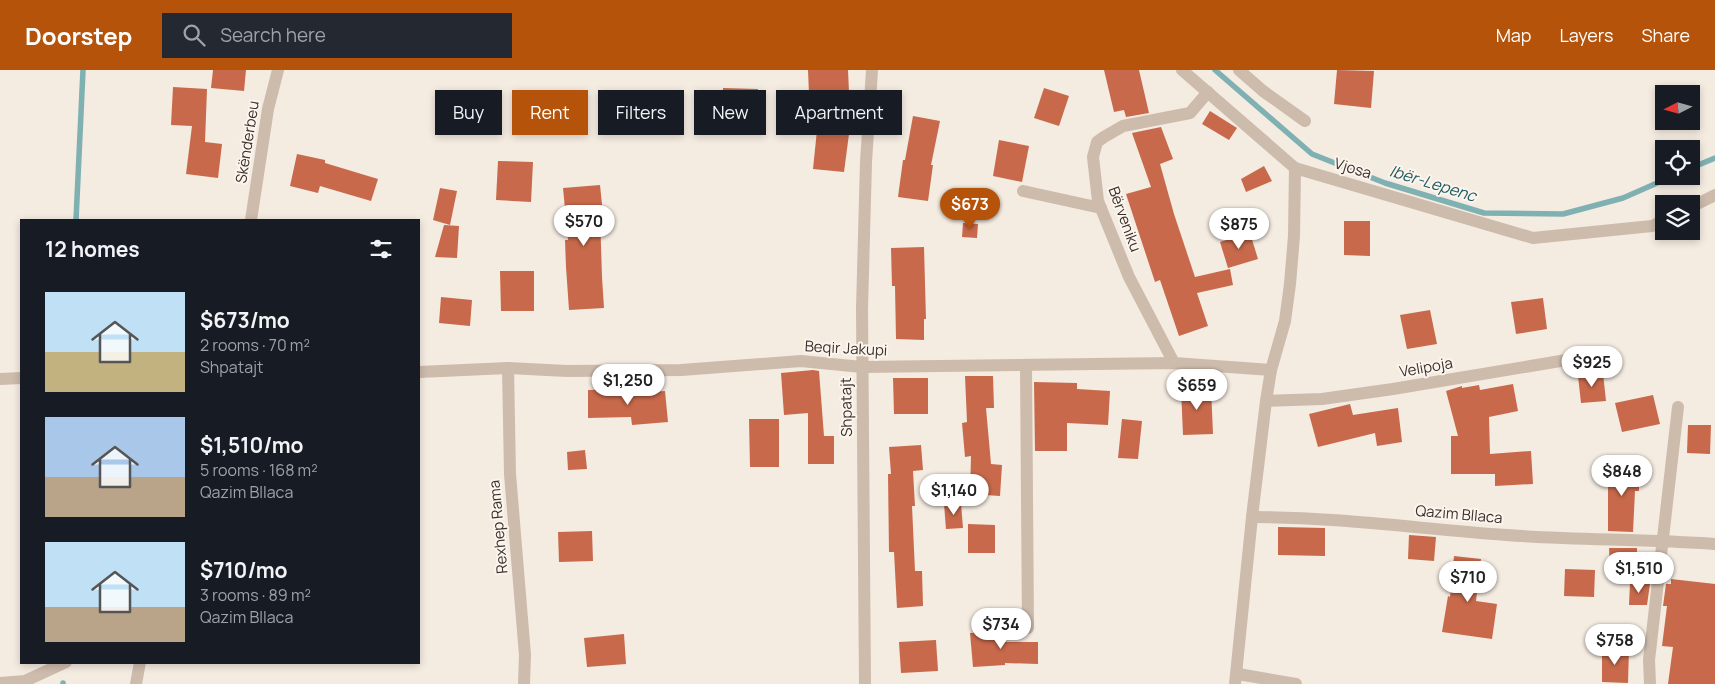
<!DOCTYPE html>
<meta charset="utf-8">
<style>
:root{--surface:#171b24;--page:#242831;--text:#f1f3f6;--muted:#9ea1a6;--accent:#b45309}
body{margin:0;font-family:Manrope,sans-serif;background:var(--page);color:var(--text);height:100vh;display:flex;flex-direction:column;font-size:19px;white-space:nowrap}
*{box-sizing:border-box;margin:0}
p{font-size:16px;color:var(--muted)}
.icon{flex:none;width:28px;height:28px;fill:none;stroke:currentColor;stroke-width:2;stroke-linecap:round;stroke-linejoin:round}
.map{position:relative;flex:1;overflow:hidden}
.panel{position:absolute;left:20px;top:149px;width:400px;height:445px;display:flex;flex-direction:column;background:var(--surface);border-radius:0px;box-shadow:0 2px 8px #0003}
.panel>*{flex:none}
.guide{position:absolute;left:435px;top:20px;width:475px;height:45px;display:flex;gap:10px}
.needle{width:32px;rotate:264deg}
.tools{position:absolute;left:1655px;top:15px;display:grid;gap:10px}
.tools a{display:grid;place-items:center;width:45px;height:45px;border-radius:0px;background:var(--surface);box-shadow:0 2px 8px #0003;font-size:25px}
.price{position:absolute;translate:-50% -42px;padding:0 11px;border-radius:18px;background:#fff;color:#222;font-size:16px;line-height:32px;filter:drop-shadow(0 1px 2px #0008)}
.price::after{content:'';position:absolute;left:50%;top:30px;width:15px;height:11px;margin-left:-8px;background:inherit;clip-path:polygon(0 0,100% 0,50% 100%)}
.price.selected{background:var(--accent);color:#fff}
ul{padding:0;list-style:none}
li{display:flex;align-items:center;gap:15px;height:125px;padding:0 25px}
li span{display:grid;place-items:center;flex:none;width:140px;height:100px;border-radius:0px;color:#555}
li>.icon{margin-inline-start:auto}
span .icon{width:60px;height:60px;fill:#fffc;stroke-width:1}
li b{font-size:21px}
h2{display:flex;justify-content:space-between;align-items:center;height:60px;padding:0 25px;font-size:21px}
.tag{padding:0 18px;border-radius:0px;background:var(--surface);box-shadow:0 2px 8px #0003;font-size:18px;line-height:45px}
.tag.selected{background:var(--accent);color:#fff}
header{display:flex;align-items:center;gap:30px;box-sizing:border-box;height:70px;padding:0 25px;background:var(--accent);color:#fff}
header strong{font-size:24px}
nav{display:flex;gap:28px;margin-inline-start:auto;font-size:18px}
.search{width:350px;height:45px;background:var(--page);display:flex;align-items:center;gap:12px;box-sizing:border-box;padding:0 18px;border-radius:0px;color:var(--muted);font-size:19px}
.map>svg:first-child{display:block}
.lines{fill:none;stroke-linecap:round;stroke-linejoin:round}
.stream{stroke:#7fb0b2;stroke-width:5.5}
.building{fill:#c8694b}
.minor{stroke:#cdbbac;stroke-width:12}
.labels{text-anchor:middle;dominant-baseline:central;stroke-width:4;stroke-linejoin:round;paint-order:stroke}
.street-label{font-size:15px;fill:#3b302b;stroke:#fbf5ee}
.water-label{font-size:16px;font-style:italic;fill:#1f5a5e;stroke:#fbf5ee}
</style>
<header>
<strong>Doorstep</strong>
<div class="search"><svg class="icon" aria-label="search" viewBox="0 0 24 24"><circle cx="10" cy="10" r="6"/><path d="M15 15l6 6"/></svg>Search here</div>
<nav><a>Map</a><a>Layers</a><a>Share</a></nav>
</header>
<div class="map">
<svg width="1715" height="614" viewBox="0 0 1715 614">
<rect width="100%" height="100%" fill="#f4ebe1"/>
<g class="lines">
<g class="stream">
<polyline points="1215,0 1312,84 1385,113 1484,143 1563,144 1623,128 1673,106"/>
<polyline points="1691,98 1715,88"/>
<polyline points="76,150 83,0"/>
<polyline points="63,614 63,613"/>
</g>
</g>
<g class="building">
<polygon points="213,0 246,0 244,21 211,18"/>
<polygon points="808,0 848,0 849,22 809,24"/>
<polygon points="1104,0 1139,0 1149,43 1126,47 1124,40 1114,42"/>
<polygon points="1337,0 1374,1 1371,38 1334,34"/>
<polygon points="173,17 207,19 205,72 222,74 218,108 186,104 192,56 171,55"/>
<polygon points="723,18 758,19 758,51 723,51"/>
<polygon points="1044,18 1069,26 1059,56 1034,48"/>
<polygon points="1210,41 1237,58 1229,70 1202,54"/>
<polygon points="913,46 940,51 931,95 933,95 928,131 898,127 903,90 905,90"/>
<polygon points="1161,57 1173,89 1160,94 1174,144 1195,207 1230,199 1233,215 1197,223 1208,256 1179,266 1160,210 1155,212 1126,124 1151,117 1132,63"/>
<polygon points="817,60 849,64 844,102 813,99"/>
<polygon points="999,70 1029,76 1022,112 993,106"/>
<polygon points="297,84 325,90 325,93 378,109 371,131 320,116 318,123 290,116"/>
<polygon points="498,91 533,92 531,132 496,130"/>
<polygon points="1264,96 1272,111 1246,122 1241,109"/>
<polygon points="600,115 603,144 600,144 602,207 604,238 569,240 566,197 565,170 568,170 563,118"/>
<polygon points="440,118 457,121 450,155 433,150"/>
<polygon points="1344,151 1370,151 1370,186 1344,185"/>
<polygon points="963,153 978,154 977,168 962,167"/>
<polygon points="444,155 459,156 457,188 435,187"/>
<polygon points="1250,163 1258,189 1228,198 1220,172"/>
<polygon points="924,177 926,249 924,249 924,270 896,269 895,216 892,216 891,178"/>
<polygon points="500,201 534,201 534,241 501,241"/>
<polygon points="441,227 472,230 470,256 439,253"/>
<polygon points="1543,228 1547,259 1516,264 1511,232"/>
<polygon points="1430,240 1437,274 1407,279 1400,245"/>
<polygon points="813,300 819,301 824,366 834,366 834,394 808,394 808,343 784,345 781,303"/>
<polygon points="1603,303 1606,331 1581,333 1578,306"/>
<polygon points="965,306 993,306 994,338 986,338 991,394 1002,395 1000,426 970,424 971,386 965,387 962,353 967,352"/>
<polygon points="893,308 928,308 928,344 894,344"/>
<polygon points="1034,312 1077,313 1077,319 1110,321 1108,355 1067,353 1067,381 1035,381"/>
<polygon points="1513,314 1518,341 1489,347 1490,384 1531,381 1533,414 1495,416 1495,404 1451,404 1451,366 1458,366 1446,321 1462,316 1462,318 1479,315 1480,320"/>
<polygon points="1211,317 1213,364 1183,365 1181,319"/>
<polygon points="624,319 624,324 665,321 668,352 632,355 631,347 588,348 588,320"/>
<polygon points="1653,325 1660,354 1622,362 1615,333"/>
<polygon points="1350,334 1353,345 1398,338 1402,372 1377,376 1375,363 1318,377 1309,344"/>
<polygon points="749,349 779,349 779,397 750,397"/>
<polygon points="1122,349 1142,351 1138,389 1118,388"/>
<polygon points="1688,355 1711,355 1710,384 1687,383"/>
<polygon points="921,375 923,400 913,401 915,436 912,436 915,501 922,501 923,536 897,538 894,482 889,482 888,404 891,404 889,377"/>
<polygon points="585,380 587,399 568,400 567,382"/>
<polygon points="1608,395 1639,395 1639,421 1635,421 1633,462 1608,461"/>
<polygon points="961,433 963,458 946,459 944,434"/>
<polygon points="968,454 995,455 995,483 968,483"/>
<polygon points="1278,457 1325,458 1325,486 1278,485"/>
<polygon points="592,461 593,491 559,492 558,462"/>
<polygon points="1409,465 1436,467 1434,491 1408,489"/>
<polygon points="1609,478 1637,478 1637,498 1610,499"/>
<polygon points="1454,486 1481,489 1476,531 1497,534 1492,569 1442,562 1448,526 1450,527"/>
<polygon points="1565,499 1595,500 1594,527 1564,526"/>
<polygon points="1671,509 1715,514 1715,614 1668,614 1673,577 1662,576 1667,536 1663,536 1666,514 1671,514"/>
<polygon points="1630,513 1650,514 1647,535 1629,535"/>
<polygon points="1003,561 1004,572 1038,572 1038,594 1005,593 1005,595 973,597 970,563"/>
<polygon points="624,564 626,594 587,597 584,568"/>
<polygon points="936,570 938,601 901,603 899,572"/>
<polygon points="1629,578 1628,613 1602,612 1602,580"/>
</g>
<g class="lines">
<g class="minor">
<polyline points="1182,0 1295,98 1533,168 1652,156 1664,150"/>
<polyline points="1239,0 1263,21 1305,51"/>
<polyline points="1023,121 1101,138"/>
<polyline points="1691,137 1715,125"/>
<polyline points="251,150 268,39 278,0"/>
<polyline points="1174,293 1129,207 1098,131 1093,87 1097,72 1104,67 1123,56 1190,43 1208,22"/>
<polyline points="1026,295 1028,558"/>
<polyline points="508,298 510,404 525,585 524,614"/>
<polyline points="419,302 508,298 567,301 681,300 801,291 862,297 1174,293 1271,300"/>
<polyline points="0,309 21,308"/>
<polyline points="1266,331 1322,329 1393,319 1590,286"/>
<path d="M1252,447C1337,447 1421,459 1506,465C1575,470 1645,469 1715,474"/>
<polyline points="1238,604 1296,614"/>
<polyline points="0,613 25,611 66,592"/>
<polyline points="136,614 140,592"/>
<polyline points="865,614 862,239 866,92 872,0"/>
<polyline points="1235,614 1252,447 1266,331 1271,300 1285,251 1290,214 1294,166 1295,98"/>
<polyline points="1650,614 1649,590 1678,337"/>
</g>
</g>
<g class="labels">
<g class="street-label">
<text transform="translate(247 72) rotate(-81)">Skënderbeu</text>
<text transform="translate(1353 98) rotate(17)">Vjosa</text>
<text transform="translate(1125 149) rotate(70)">Bërveniku</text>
<text transform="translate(846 278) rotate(3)">Beqir Jakupi</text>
<text transform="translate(1426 297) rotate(-10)">Velipoja</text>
<text transform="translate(846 337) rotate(-91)">Shpatajt</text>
<text transform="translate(1459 444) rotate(5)">Qazim Bllaca</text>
<text transform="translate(498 457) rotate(-95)">Rexhep Rama</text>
</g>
<g class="water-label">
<text transform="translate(1433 113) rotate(17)">Ibër-Lepenc</text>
</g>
</g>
</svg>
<div class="tools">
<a><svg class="needle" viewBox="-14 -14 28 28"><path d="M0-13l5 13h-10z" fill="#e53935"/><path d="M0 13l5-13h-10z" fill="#9ea1a6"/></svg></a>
<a><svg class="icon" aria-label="locate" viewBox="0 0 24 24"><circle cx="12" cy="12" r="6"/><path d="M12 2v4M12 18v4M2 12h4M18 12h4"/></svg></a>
<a><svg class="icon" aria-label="layers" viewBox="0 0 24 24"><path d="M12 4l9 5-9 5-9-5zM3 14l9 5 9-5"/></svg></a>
</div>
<b class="price selected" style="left:970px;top:160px">$673</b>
<b class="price" style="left:584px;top:177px">$570</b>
<b class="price" style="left:1239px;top:180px">$875</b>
<b class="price" style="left:1592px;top:318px">$925</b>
<b class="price" style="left:628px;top:336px">$1,250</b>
<b class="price" style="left:1197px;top:341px">$659</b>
<b class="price" style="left:1622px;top:427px">$848</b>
<b class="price" style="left:954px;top:446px">$1,140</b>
<b class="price" style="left:1639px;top:524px">$1,510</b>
<b class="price" style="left:1468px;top:533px">$710</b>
<b class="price" style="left:1001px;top:580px">$734</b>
<b class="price" style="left:1615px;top:596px">$758</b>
<div class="guide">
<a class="tag">Buy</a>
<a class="tag selected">Rent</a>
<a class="tag">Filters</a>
<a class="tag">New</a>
<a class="tag">Apartment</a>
</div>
<section class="panel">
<h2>12 homes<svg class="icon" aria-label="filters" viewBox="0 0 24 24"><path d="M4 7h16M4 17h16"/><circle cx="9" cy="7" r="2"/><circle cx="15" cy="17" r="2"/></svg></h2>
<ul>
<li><span style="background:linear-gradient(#bfe0f5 60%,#c2b280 0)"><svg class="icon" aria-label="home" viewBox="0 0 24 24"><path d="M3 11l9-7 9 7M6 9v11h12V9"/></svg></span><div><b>$673/mo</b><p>2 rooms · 70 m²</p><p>Shpatajt</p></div></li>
<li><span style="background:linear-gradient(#a9c7e8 60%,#b9a48a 0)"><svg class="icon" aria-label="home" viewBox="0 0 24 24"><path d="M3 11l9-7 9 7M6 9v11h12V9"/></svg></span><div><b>$1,510/mo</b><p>5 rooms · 168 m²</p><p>Qazim Bllaca</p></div></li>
<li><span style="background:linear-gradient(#bfe0f5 65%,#b9a48a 0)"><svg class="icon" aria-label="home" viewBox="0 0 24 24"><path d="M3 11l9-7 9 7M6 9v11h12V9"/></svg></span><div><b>$710/mo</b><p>3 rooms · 89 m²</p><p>Qazim Bllaca</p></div></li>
</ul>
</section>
</div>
